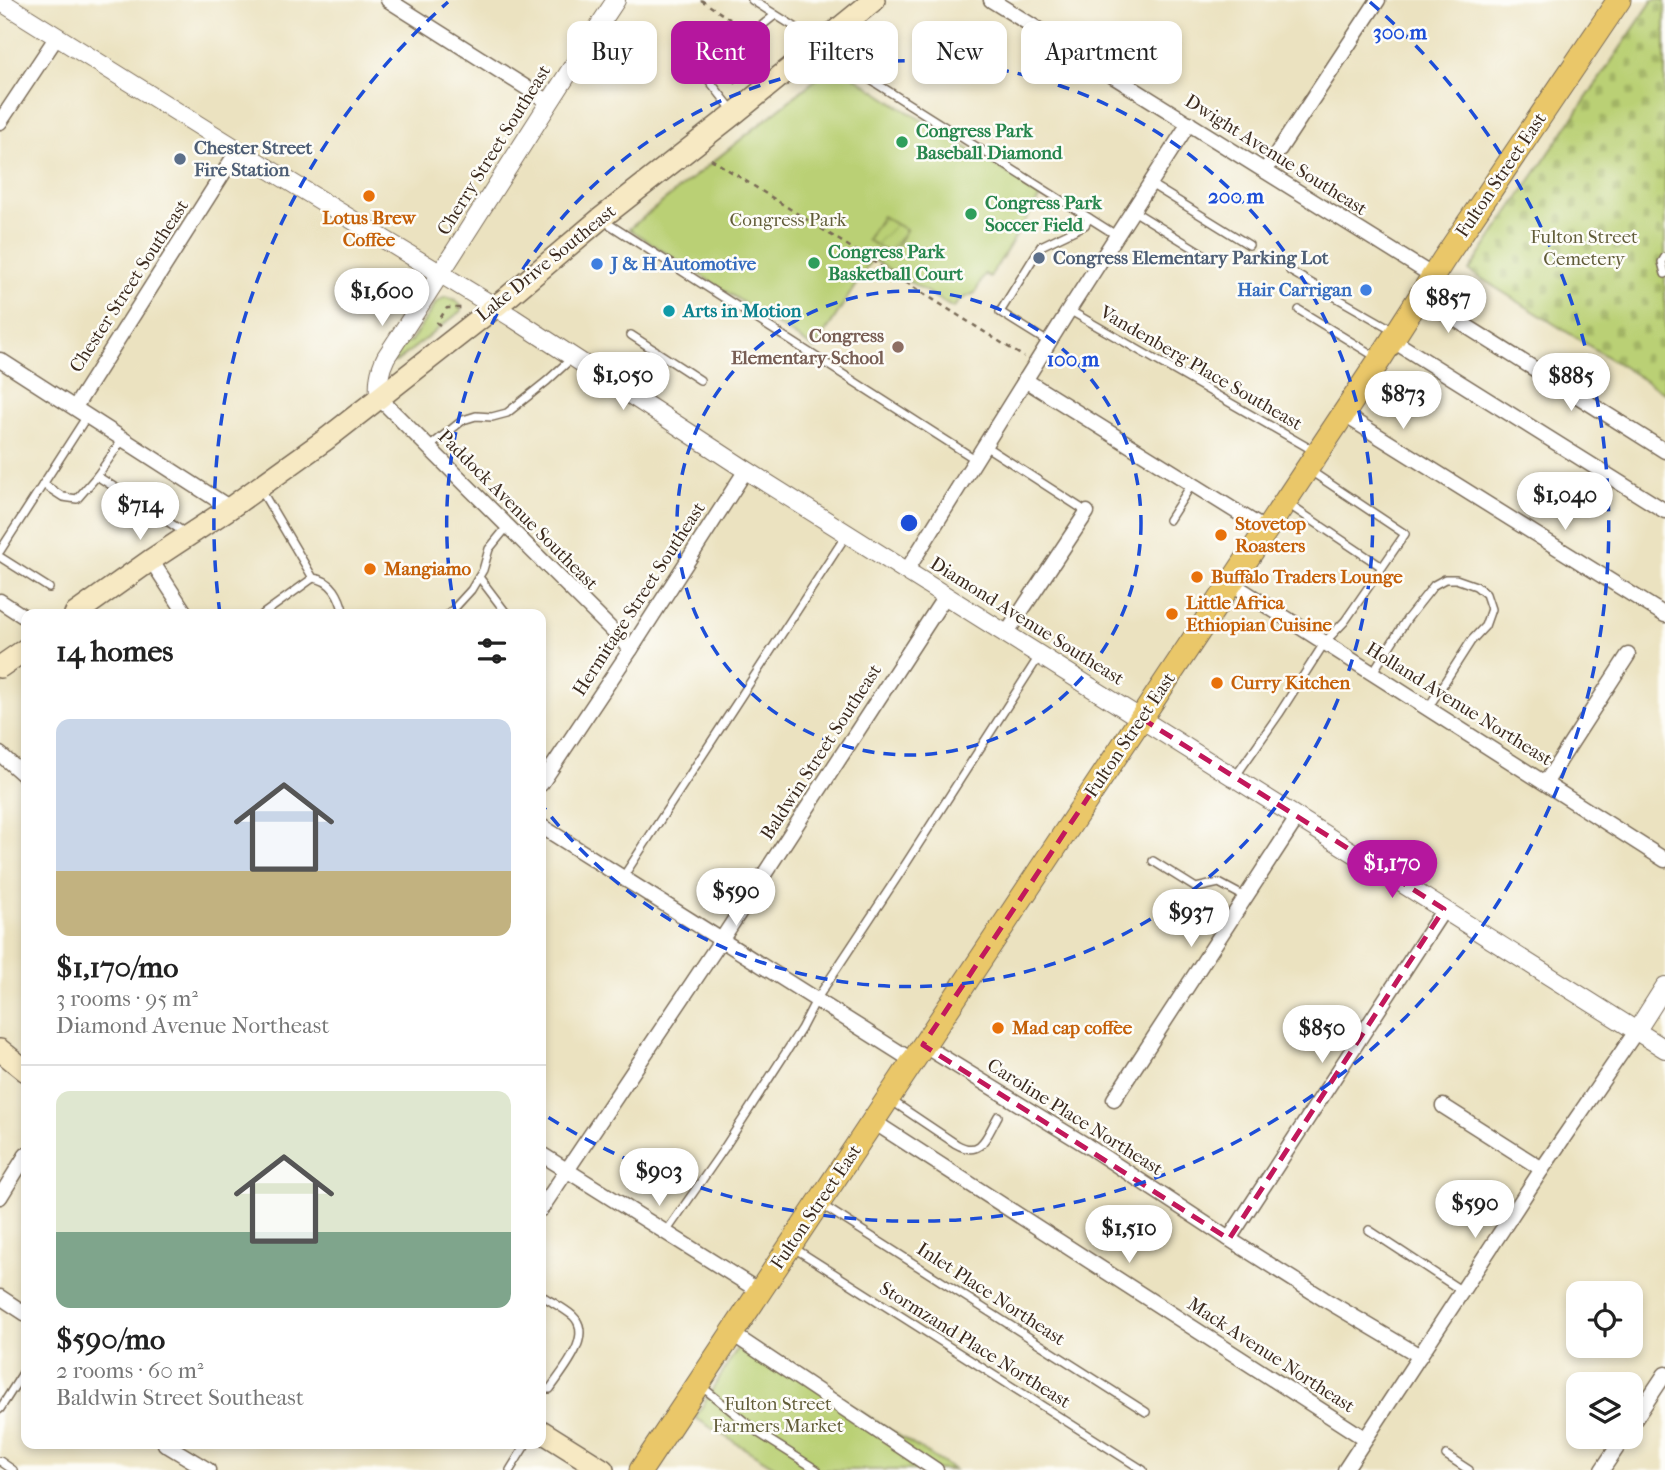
<!DOCTYPE html>
<meta charset="utf-8">
<style>
:root{--surface:#fff;--page:#f6f6f6;--text:#222;--muted:#767676;--line:#e0e0e0;--accent:#b5179e}
body{margin:0;font-family:"IM FELL French Canon",serif;background:var(--page);color:var(--text);height:100vh;display:flex;flex-direction:column;font-size:26px;white-space:nowrap}
*{box-sizing:border-box;margin:0}
p{font-size:23px;color:var(--muted)}
.icon{flex:none;width:38px;height:38px;fill:none;stroke:currentColor;stroke-width:2;stroke-linecap:round;stroke-linejoin:round}
.map{position:relative;flex:1;overflow:hidden}
.sheet{position:absolute;left:21px;top:609px;width:525px;height:840px;display:flex;flex-direction:column;background:var(--surface);border-radius:14px;box-shadow:0 4px 10px #0003}
.sheet>*{flex:none}
.top-card{position:absolute;left:567px;top:21px;width:665px;height:63px;display:flex;gap:14px}
.tools{position:absolute;left:1566px;top:1281px;display:grid;gap:14px}
.tools a{display:grid;place-items:center;width:77px;height:77px;border-radius:14px;background:var(--surface);box-shadow:0 4px 10px #0003;font-size:35px}
.price{position:absolute;translate:-50% -60px;padding:0 16px;border-radius:24px;background:#fff;color:#222;font-size:23px;line-height:46px;filter:drop-shadow(0 2px 4px #0008)}
.price::after{content:'';position:absolute;left:50%;top:42px;width:21px;height:16px;margin-left:-10px;background:inherit;clip-path:polygon(0 0,100% 0,50% 100%)}
.price.on{background:var(--accent);color:#fff}
ul{padding:0;list-style:none}
li{display:grid;align-content:center;gap:14px;height:371px;padding:0 35px}
li+li{border-top:2px solid var(--line)}
li span{display:grid;place-items:center;height:217px;border-radius:14px;color:#555}
li>.icon{margin-inline-start:auto}
span .icon{width:126px;height:126px;fill:#fffc;stroke-width:1}
li b{font-size:30px}
h2{display:flex;justify-content:space-between;align-items:center;height:84px;padding:0 35px;font-size:30px}
.tag{padding:0 24px;border-radius:14px;background:var(--surface);box-shadow:0 4px 10px #0003;font-size:24px;line-height:63px}
.tag.on{background:var(--accent);color:#fff}
.map>svg:first-child{display:block}
.green{fill:#bad075;stroke:#7a7d4a;stroke-width:2}
.cemetery{fill:url(#cemetery-stones);stroke:#7a7d4a;stroke-width:2}
.garden{fill:url(#garden-furrows);stroke:#7a7d4a;stroke-width:2}
.lines{fill:none;stroke-linecap:round;stroke-linejoin:round}
.service-casing{stroke:#796a57;stroke-width:10}
.minor-casing{stroke:#796a57;stroke-width:17}
.tertiary-casing{stroke:#796a57;stroke-width:20}
.secondary-casing{stroke:#796a57;stroke-width:24}
.primary-casing{stroke:#796a57;stroke-width:25}
.path{stroke:#796a57;stroke-width:2.5;stroke-dasharray:5 5;stroke-linecap:butt}
.service{stroke:#fff;stroke-width:7}
.minor{stroke:#fff;stroke-width:14}
.tertiary{stroke:#fff;stroke-width:18}
.secondary{stroke:#f7e9c3;stroke-width:21}
.primary{stroke:#eac769;stroke-width:23}
.marked{fill:none;stroke:#c2185b;stroke-width:5;stroke-dasharray:14 9;stroke-linejoin:round}
.ring{fill:none;stroke:#1d4ed8;stroke-width:3.5;stroke-dasharray:12 9}
.leisure-dot{fill:#2e9e5b;stroke:#fdfcf7;stroke-width:2.5}
.service-dot{fill:#5c6f8a;stroke:#fdfcf7;stroke-width:2.5}
.food-dot{fill:#e8710a;stroke:#fdfcf7;stroke-width:2.5}
.shop-dot{fill:#3f7fe0;stroke:#fdfcf7;stroke-width:2.5}
.culture-dot{fill:#0f9aa8;stroke:#fdfcf7;stroke-width:2.5}
.education-dot{fill:#8d6e63;stroke:#fdfcf7;stroke-width:2.5}
.labels{text-anchor:middle;dominant-baseline:central;stroke-width:5;stroke-linejoin:round;paint-order:stroke}
.leisure-label{font-size:19px;font-weight:bold;fill:#27864d;stroke:#fdfcf7;text-anchor:start}
.service-label{font-size:19px;font-weight:bold;fill:#4e5e75;stroke:#fdfcf7;text-anchor:start}
.street-label{font-size:19px;fill:#3b2a1e;stroke:#fdfcf7}
.food-label{font-size:19px;font-weight:bold;fill:#c56008;stroke:#fdfcf7;text-anchor:start}
.park-label{font-size:19px;fill:#615c38;stroke:#fdfcf7}
.shop-label{font-size:19px;font-weight:bold;fill:#366cbe;stroke:#fdfcf7;text-anchor:start}
.culture-label{font-size:19px;font-weight:bold;fill:#0d838f;stroke:#fdfcf7;text-anchor:start}
.education-label{font-size:19px;font-weight:bold;fill:#785e54;stroke:#fdfcf7;text-anchor:end}
.centre{fill:#1d4ed8;stroke:#fdfcf7;stroke-width:3.5}
.ring-label{font-size:21px;text-anchor:middle;font-weight:bold;fill:#1d4ed8;stroke:#fdfcf7;stroke-width:5;stroke-linejoin:round;paint-order:stroke}
</style>
<div class="map">
<svg width="1665" height="1470" viewBox="0 0 1665 1470">
<defs>
<pattern id="cemetery-stones" width="16" height="16" patternUnits="userSpaceOnUse" patternTransform="scale(1.75)"><rect width="16" height="16" fill="#bad075"/><path d="M2 7V4a2 2 0 0 1 4 0v3zM10 15v-3a2 2 0 0 1 4 0v3z" fill="#a1b365"/></pattern>
<pattern id="garden-furrows" width="10" height="10" patternUnits="userSpaceOnUse" patternTransform="scale(1.75)"><rect width="10" height="10" fill="#bad075"/><path d="M-1 1l2-2M0 10L10 0M9 11l2-2" fill="none" stroke="#a1b365"/></pattern>
</defs>
<rect width="100%" height="100%" fill="#fdfcf7"/>
<filter id="ink" filterUnits="userSpaceOnUse"><feTurbulence type="fractalNoise" baseFrequency=".0143" numOctaves="2"/><feDisplacementMap in="SourceGraphic" scale="14" xChannelSelector="R" yChannelSelector="G"/><feConvolveMatrix kernelMatrix="1 2 1 2 8 2 1 2 1" color-interpolation-filters="sRGB"/></filter>
<filter id="wash" filterUnits="userSpaceOnUse"><feTurbulence type="fractalNoise" baseFrequency=".00686" numOctaves="4" result="noise"/><feDisplacementMap in="SourceGraphic" scale="28" xChannelSelector="R" yChannelSelector="G"/><feGaussianBlur stdDeviation="1.57" result="paint"/><feColorMatrix in="noise" values="0 0 0 0 0 0 0 0 0 0 0 0 0 0 0 0 0 1.4 0 .05"/><feComposite in="paint" operator="in"/></filter>
<g filter="url(#wash)">
<rect width="100%" height="100%" fill="#ebe2c0"/>
<g class="green">
<polygon points="835,64 897,105 1042,194 990,277 985,274 975,293 960,300 953,308 872,259 815,349 629,229"/>
<polygon points="445,297 456,300 461,306 461,311 396,362 391,362 403,345 411,341 436,303"/>
<polygon points="743,1339 954,1470 780,1470 695,1418"/>
</g>
<polygon class="cemetery" points="1653,0 1665,0 1665,393 1469,271"/>
<polygon class="garden" points="882,216 906,230 891,254 867,240"/>
</g>
<g filter="url(#ink)">
<g class="lines">
<g class="service-casing">
<g id="service">
<polyline points="752,0 795,27 806,39 1116,235"/>
<polyline points="734,112 708,79 720,59 775,15"/>
<polyline points="1149,183 1249,245"/>
<polyline points="1132,210 1205,255"/>
<polyline points="604,221 975,459"/>
<polyline points="1665,257 1662,262 1665,274"/>
<polyline points="1290,271 1393,330"/>
<polyline points="1069,310 1314,451"/>
<polyline points="1299,310 1376,357"/>
<polyline points="631,335 700,380"/>
<polyline points="1048,342 1000,312 1041,246 1085,225 1089,218"/>
<polyline points="628,392 655,350"/>
<polyline points="123,439 97,476 187,534"/>
<polyline points="985,446 1087,512"/>
<polyline points="428,448 463,420 476,416 492,417 507,413 547,381 572,358"/>
<polyline points="43,484 63,497 77,499 97,476"/>
<path d="M261,490L313,578C333,580 340,597 344,614"/>
<polyline points="1288,504 1382,567"/>
<polyline points="1169,520 1192,484"/>
<polyline points="0,551 87,416"/>
<polyline points="0,557 49,588"/>
<polyline points="479,577 507,614"/>
<polyline points="263,614 313,578"/>
<polyline points="449,614 471,590 483,570 489,549 507,527"/>
<polyline points="1373,672 1407,619 1434,585 1445,579 1456,579 1476,586 1486,594 1491,609 1485,626 1471,641 1428,708"/>
<polyline points="1235,777 1279,714 1325,642 1345,621 1405,534 1309,470"/>
<polyline points="1153,861 1196,888 1219,883 1245,897"/>
<polyline points="623,877 847,534"/>
<path d="M892,1101L956,1144C982,1159 987,1135 998,1116"/>
<polyline points="822,1205 1146,1412"/>
<polyline points="1369,1230 1462,1291"/>
<polyline points="666,1232 723,1150 801,1029 816,1000 898,876 1040,655"/>
<polyline points="794,1248 1143,1470"/>
<path d="M541,1295C551,1302 564,1308 573,1316C594,1336 562,1371 550,1389H541"/>
<polyline points="701,1386 760,1434 817,1470"/>
<polyline points="0,1409 26,1368"/>
<polyline points="1446,1455 1469,1470"/>
<polyline points="0,1461 13,1470"/>
<polyline points="510,1470 526,1444"/>
</g>
</g>
<g class="minor-casing">
<g id="minor">
<polyline points="388,0 549,102"/>
<polyline points="991,0 1433,276"/>
<polyline points="0,122 56,38"/>
<polyline points="1265,171 1378,0"/>
<polyline points="1420,297 1665,451"/>
<polyline points="1392,340 1665,511"/>
<polyline points="0,360 230,508"/>
<polyline points="1025,380 1266,530"/>
<polyline points="379,398 631,649"/>
<polyline points="75,407 238,150"/>
<polyline points="1343,414 1665,615"/>
<polyline points="151,560 186,614"/>
<polyline points="907,570 1069,310 1189,123"/>
<polyline points="1231,583 1665,860"/>
<polyline points="0,601 26,618"/>
<polyline points="1006,634 1087,512"/>
<polyline points="0,754 26,777"/>
<polyline points="1546,782 1628,655"/>
<polyline points="541,784 631,649 746,470"/>
<polyline points="541,826 913,1061"/>
<polyline points="923,1045 1086,1145 1229,1239 1324,1299 1420,1356"/>
<polyline points="1114,1099 1297,818"/>
<polyline points="1443,1106 1542,1169"/>
<polyline points="874,1122 1364,1438"/>
<polyline points="541,1154 759,1291"/>
<polyline points="0,1197 26,1155"/>
<polyline points="541,1209 722,939 946,595"/>
<polyline points="1229,1239 1444,909"/>
<polyline points="0,1297 26,1314"/>
<polyline points="731,1333 936,1470"/>
<polyline points="1631,1425 1665,1374"/>
<polyline points="165,1444 208,1470"/>
<polyline points="1345,1470 1542,1169 1637,1030"/>
<polyline points="1602,1470 1624,1437"/>
</g>
</g>
<g class="tertiary-casing">
<g id="tertiary">
<polyline points="0,1 238,150 513,318 746,470 1665,1049"/>
<path d="M379,398C378,382 379,371 386,357C464,239 538,118 616,0"/>
<polyline points="1637,1030 1665,986"/>
</g>
</g>
<g class="secondary-casing">
<g id="secondary">
<polyline points="75,614 151,560 230,508 325,440 379,398 509,296 600,219 735,113 874,0"/>
<polyline points="0,667 26,649"/>
<polyline points="0,1050 26,1071"/>
<polyline points="541,1431 603,1470"/>
</g>
</g>
<g class="primary-casing">
<polyline id="primary" points="641,1470 1380,359 1444,259 1619,0"/>
</g>
<g class="path">
<polyline points="701,0 731,20 703,43 712,53"/>
<polyline points="727,72 738,86"/>
<polyline points="711,159 1024,357"/>
<polyline points="440,325 437,323 447,308 463,308"/>
</g>
<use href="#service" class="service"/>
<use href="#minor" class="minor"/>
<use href="#tertiary" class="tertiary"/>
<use href="#secondary" class="secondary"/>
<use href="#primary" class="primary"/>
</g>
</g>
<path class="marked" d="M1141,718L1444,909L1229,1239L923,1045Z"/>
<g class="ring">
<circle cx="909" cy="523" r="232"/>
<path d="M455 611A463 463 0 1 1 542 805"/>
<path d="M220 614A695 695 0 0 1 448 2M1370 2A695 695 0 0 1 546 1116"/>
</g>
<g class="leisure-dot">
<circle cx="902" cy="142" r="7"/>
<circle cx="971" cy="214" r="7"/>
<circle cx="814" cy="263" r="7"/>
</g>
<g class="service-dot">
<circle cx="180" cy="159" r="7"/>
<circle cx="1039" cy="258" r="7"/>
</g>
<g class="food-dot">
<circle cx="369" cy="196" r="7"/>
<circle cx="1221" cy="535" r="7"/>
<circle cx="370" cy="569" r="7"/>
<circle cx="1197" cy="577" r="7"/>
<circle cx="1172" cy="614" r="7"/>
<circle cx="1217" cy="683" r="7"/>
<circle cx="998" cy="1028" r="7"/>
</g>
<g class="shop-dot">
<circle cx="597" cy="264" r="7"/>
<circle cx="1366" cy="290" r="7"/>
</g>
<circle class="culture-dot" cx="669" cy="311" r="7"/>
<circle class="education-dot" cx="898" cy="347" r="7"/>
<g class="labels">
<g class="leisure-label">
<text x="916" y="131">Congress Park<tspan x="916" dy="22">Baseball Diamond</tspan></text>
<text x="985" y="203">Congress Park<tspan x="985" dy="22">Soccer Field</tspan></text>
<text x="828" y="252">Congress Park<tspan x="828" dy="22">Basketball Court</tspan></text>
</g>
<g class="service-label">
<text x="194" y="148">Chester Street<tspan x="194" dy="22">Fire Station</tspan></text>
<text x="1053" y="258">Congress Elementary Parking Lot</text>
</g>
<g class="street-label">
<text transform="translate(494 150) rotate(-58)">Cherry Street Southeast</text>
<text transform="translate(1276 155) rotate(32)">Dwight Avenue Southeast</text>
<text transform="translate(1501 175) rotate(-56)">Fulton Street East</text>
<text transform="translate(546 263) rotate(-39)">Lake Drive Southeast</text>
<text transform="translate(129 286) rotate(-57)">Chester Street Southeast</text>
<text transform="translate(1201 368) rotate(30)">Vandenberg Place Southeast</text>
<text transform="translate(518 510) rotate(45)">Paddock Avenue Southeast</text>
<text transform="translate(639 599) rotate(-57)">Hermitage Street Southeast</text>
<text transform="translate(1027 621) rotate(32)">Diamond Avenue Southeast</text>
<text transform="translate(1459 704) rotate(32)">Holland Avenue Northeast</text>
<text transform="translate(1130 735) rotate(-56)">Fulton Street East</text>
<text transform="translate(821 752) rotate(-57)">Baldwin Street Southeast</text>
<text transform="translate(1075 1117) rotate(32)">Caroline Place Northeast</text>
<text transform="translate(816 1207) rotate(-56)">Fulton Street East</text>
<text transform="translate(991 1294) rotate(33)">Inlet Place Northeast</text>
<text transform="translate(975 1345) rotate(32)">Stormzand Place Northeast</text>
<text transform="translate(1271 1355) rotate(33)">Mack Avenue Northeast</text>
</g>
<g class="food-label">
<text x="369" y="218" text-anchor="middle">Lotus Brew<tspan x="369" dy="22">Coffee</tspan></text>
<text x="1235" y="524">Stovetop<tspan x="1235" dy="22">Roasters</tspan></text>
<text x="384" y="569">Mangiamo</text>
<text x="1211" y="577">Buffalo Traders Lounge</text>
<text x="1186" y="603">Little Africa<tspan x="1186" dy="22">Ethiopian Cuisine</tspan></text>
<text x="1231" y="683">Curry Kitchen</text>
<text x="1012" y="1028">Mad cap coffee</text>
</g>
<g class="park-label">
<text x="788" y="220">Congress Park</text>
<text x="1584" y="237">Fulton Street<tspan x="1584" dy="22">Cemetery</tspan></text>
<text x="778" y="1404">Fulton Street<tspan x="778" dy="22">Farmers Market</tspan></text>
</g>
<g class="shop-label">
<text x="611" y="264">J &amp; H Automotive</text>
<text x="1352" y="290" text-anchor="end">Hair Carrigan</text>
</g>
<g class="culture-label">
<text x="683" y="311">Arts in Motion</text>
</g>
<g class="education-label">
<text x="884" y="336">Congress<tspan x="884" dy="22">Elementary School</tspan></text>
</g>
</g>
<circle cx="909" cy="523" r="10" class="centre"/>
<g class="ring-label">
<text x="1400" y="39">300 m</text>
<text x="1236" y="203">200 m</text>
<text x="1073" y="366">100 m</text>
</g>
</svg>
<div class="tools">
<a><svg class="icon" aria-label="locate" viewBox="0 0 24 24"><circle cx="12" cy="12" r="6"/><path d="M12 2v4M12 18v4M2 12h4M18 12h4"/></svg></a>
<a><svg class="icon" aria-label="layers" viewBox="0 0 24 24"><path d="M12 4l9 5-9 5-9-5zM3 14l9 5 9-5"/></svg></a>
</div>
<b class="price" style="left:382px;top:328px">$1,600</b>
<b class="price" style="left:1448px;top:335px">$857</b>
<b class="price" style="left:623px;top:412px">$1,050</b>
<b class="price" style="left:1571px;top:413px">$885</b>
<b class="price" style="left:1403px;top:431px">$873</b>
<b class="price" style="left:1565px;top:532px">$1,040</b>
<b class="price" style="left:140px;top:542px">$714</b>
<b class="price on" style="left:1392px;top:900px">$1,170</b>
<b class="price" style="left:736px;top:928px">$590</b>
<b class="price" style="left:1191px;top:949px">$937</b>
<b class="price" style="left:1322px;top:1065px">$850</b>
<b class="price" style="left:659px;top:1208px">$903</b>
<b class="price" style="left:1475px;top:1240px">$590</b>
<b class="price" style="left:1129px;top:1265px">$1,510</b>
<div class="top-card">
<a class="tag">Buy</a>
<a class="tag on">Rent</a>
<a class="tag">Filters</a>
<a class="tag">New</a>
<a class="tag">Apartment</a>
</div>
<section class="sheet">
<h2>14 homes<svg class="icon" aria-label="filters" viewBox="0 0 24 24"><path d="M4 7h16M4 17h16"/><circle cx="9" cy="7" r="2"/><circle cx="15" cy="17" r="2"/></svg></h2>
<ul>
<li><span style="background:linear-gradient(#c9d6e8 70%,#c2b280 0)"><svg class="icon" aria-label="home" viewBox="0 0 24 24"><path d="M3 11l9-7 9 7M6 9v11h12V9"/></svg></span><div><b>$1,170/mo</b><p>3 rooms · 95 m²</p><p>Diamond Avenue Northeast</p></div></li>
<li><span style="background:linear-gradient(#dfe7d0 65%,#7fa58c 0)"><svg class="icon" aria-label="home" viewBox="0 0 24 24"><path d="M3 11l9-7 9 7M6 9v11h12V9"/></svg></span><div><b>$590/mo</b><p>2 rooms · 60 m²</p><p>Baldwin Street Southeast</p></div></li>
</ul>
</section>
</div>
